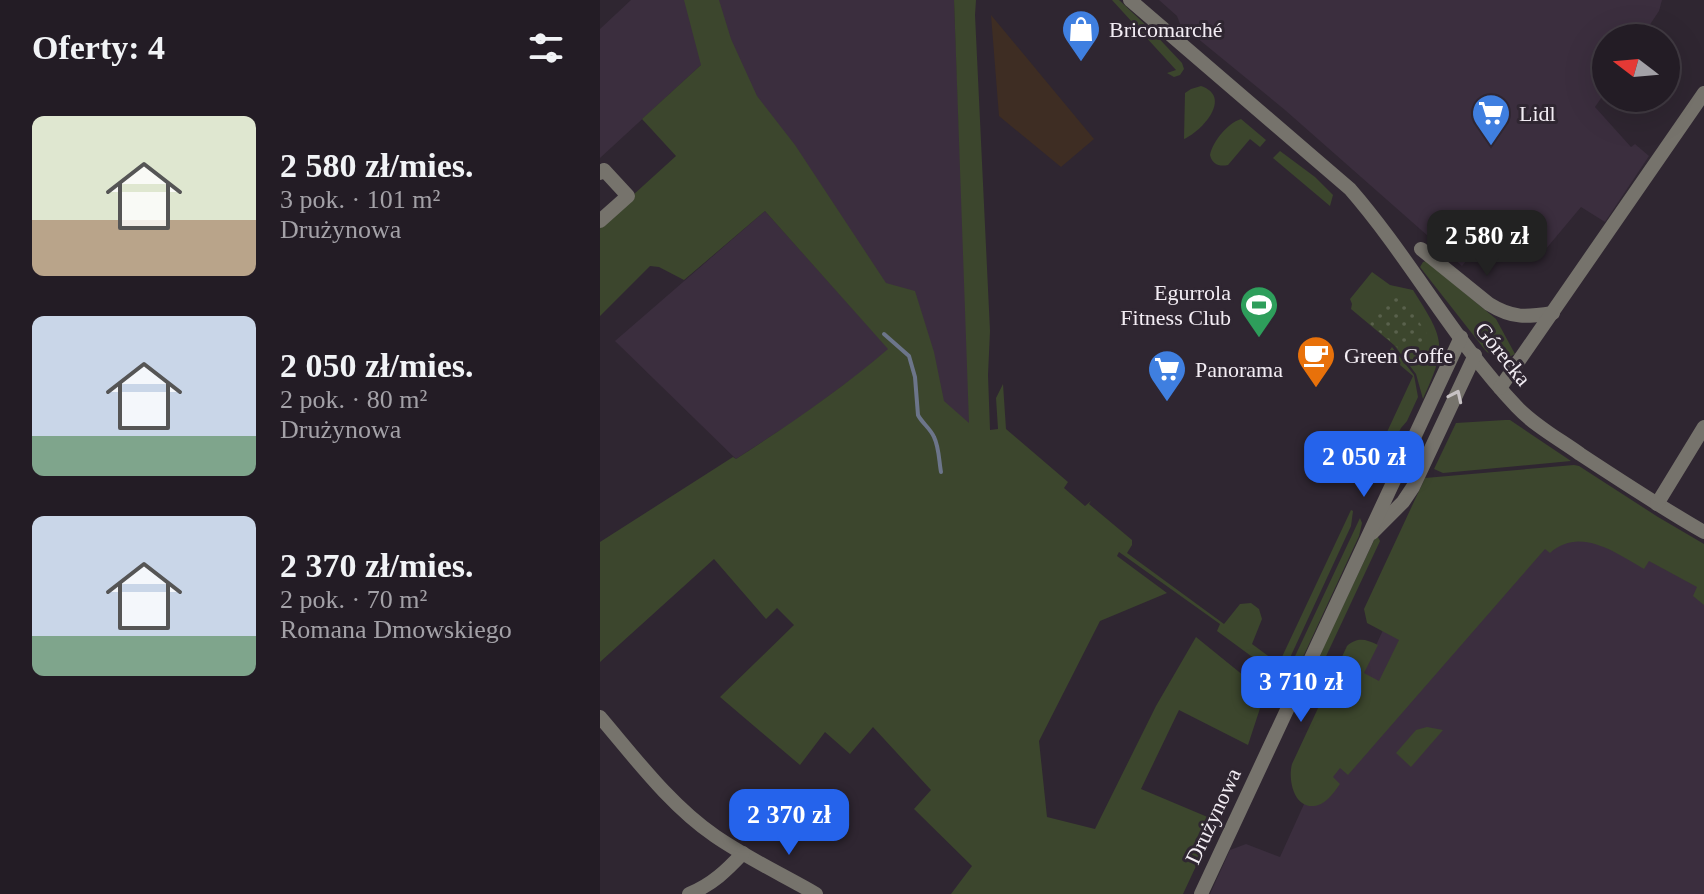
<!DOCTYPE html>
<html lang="pl">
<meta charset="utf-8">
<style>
:root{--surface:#231c25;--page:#2f2932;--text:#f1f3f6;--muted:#a3a1a7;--line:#403a42;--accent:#2563eb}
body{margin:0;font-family:Georgia,serif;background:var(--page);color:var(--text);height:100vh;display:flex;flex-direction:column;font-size:30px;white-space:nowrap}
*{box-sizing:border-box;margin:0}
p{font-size:26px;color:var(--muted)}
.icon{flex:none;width:44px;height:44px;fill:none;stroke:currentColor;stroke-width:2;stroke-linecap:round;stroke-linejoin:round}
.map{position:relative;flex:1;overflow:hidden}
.sheet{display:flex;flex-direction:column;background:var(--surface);width:600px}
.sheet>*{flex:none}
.needle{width:52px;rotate:286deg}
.tools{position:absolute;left:992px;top:24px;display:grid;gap:16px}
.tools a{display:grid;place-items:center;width:88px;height:88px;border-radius:50%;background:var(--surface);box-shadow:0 8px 32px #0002,0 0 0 2px var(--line);font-size:40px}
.price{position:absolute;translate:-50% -68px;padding:0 18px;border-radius:16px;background:var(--accent);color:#fff;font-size:26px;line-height:52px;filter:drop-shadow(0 2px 4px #0008)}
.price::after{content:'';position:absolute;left:50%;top:48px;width:24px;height:18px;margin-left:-12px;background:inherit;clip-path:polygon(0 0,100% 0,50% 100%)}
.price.current{background:#222;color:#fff}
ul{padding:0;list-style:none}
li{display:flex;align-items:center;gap:24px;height:200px;padding:0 32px}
li span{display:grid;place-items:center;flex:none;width:224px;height:160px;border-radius:12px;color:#555}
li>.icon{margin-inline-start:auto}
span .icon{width:96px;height:96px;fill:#fffc;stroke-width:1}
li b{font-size:34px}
h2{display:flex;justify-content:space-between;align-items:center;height:96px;padding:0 32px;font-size:34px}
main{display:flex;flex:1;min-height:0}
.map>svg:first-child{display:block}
.commercial{fill:#3e2d23}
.built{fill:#3b2e3e}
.grass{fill:#3c462d}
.park{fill:url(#park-dots)}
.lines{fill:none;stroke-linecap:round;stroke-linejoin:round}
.stream{stroke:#6c758a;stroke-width:4}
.minor{stroke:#76736c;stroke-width:14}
.oneway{stroke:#c7c2c4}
.labels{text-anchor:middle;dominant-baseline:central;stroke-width:6;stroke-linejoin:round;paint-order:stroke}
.poi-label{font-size:22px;fill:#f3edf4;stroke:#2f2631;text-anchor:start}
.street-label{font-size:22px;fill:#f3edf4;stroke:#2f2631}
</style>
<main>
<section class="sheet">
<h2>Oferty: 4<svg class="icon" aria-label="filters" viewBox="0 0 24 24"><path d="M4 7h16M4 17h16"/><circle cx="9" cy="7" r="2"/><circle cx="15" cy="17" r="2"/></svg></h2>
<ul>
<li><span style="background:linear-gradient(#dfe7d0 65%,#b9a48a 0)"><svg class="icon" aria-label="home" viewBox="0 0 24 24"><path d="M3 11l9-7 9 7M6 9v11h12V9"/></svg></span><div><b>2 580 zł/mies.</b><p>3 pok. · 101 m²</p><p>Drużynowa</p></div></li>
<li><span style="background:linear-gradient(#c9d6e8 75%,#7fa58c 0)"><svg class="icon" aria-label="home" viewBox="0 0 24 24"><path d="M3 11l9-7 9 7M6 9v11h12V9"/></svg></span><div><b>2 050 zł/mies.</b><p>2 pok. · 80 m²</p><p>Drużynowa</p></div></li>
<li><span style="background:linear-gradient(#c9d6e8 75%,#7fa58c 0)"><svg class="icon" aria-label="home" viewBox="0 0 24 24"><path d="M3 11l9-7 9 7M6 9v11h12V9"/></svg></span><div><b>2 370 zł/mies.</b><p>2 pok. · 70 m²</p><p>Romana Dmowskiego</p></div></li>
</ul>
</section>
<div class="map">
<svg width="1104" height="894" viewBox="0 0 1104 894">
<defs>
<pattern id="park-dots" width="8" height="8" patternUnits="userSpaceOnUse" patternTransform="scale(2)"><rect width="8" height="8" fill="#3c462d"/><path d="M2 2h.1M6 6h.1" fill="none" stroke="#59614c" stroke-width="1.8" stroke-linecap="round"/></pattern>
</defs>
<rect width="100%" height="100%" fill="#2f2631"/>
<polygon class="commercial" points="391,15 494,139 461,167 399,116"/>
<g class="built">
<polygon points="31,0 354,0 371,430 320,387 101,65 0,158 0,29"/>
<polygon points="559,0 1062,0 1059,11 1041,38 1006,38 1006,91 995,107 1031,147 1035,144 1049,156 1005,222 981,207 945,250 939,246 931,257 929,255 932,251 925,246 921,250 907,239 893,254 881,243 862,266 685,110 580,24 577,16"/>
<polygon points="165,211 289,349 256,376 199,418 136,459 15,341"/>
<polygon points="909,491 1104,584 1104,894 610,894 630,850 646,844 680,857 842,500"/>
</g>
<g class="grass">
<path d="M84,0H119L131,39L157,96L195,145L286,283L315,291L334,352L344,401L369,423L354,0H376L375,15L390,331L388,375L390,430L398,429L396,398L403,384L406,429L468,482L464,488L485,506L491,501L489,504L532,540V545L527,553L624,624L640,604L651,603L659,609L662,619L652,644L679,664L676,670L666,667L617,631L620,624L519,552L517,556L567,593L500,621L439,741L447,817L495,829L556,706L596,637L665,693L648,745L579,710L541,789L617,821L583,894H351L372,866L314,809L331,790L273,727L250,754L225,732L200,765L120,697L194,625L177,608L166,619L114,559L0,662V542L133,457L136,459C189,425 240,390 288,349L165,211L84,280L59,267L50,266L0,316V225L76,156L42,119L101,65Z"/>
<polygon points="512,0 519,0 550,29 582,63 584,69 580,75 574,77 567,73 576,70"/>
<path d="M601,86C633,97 602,131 584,139L585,93L591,89Z"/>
<path d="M641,119L666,140L660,147L650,139L628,165C619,167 612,164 610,155C613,141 628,123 641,119Z"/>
<polygon points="680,151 715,177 733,195 730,206 673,158"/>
<path d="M826,261L896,319L915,354C904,361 894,359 885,350L820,267L823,262Z"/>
<path d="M772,272L790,285L813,290C844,339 848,345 823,399L816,374L794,345L751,309L752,304L750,299Z"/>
<polygon points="792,347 814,375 818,397 807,421 801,428 793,444 788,447 781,445 813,376 787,354"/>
<polygon points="905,420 910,420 971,461 843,473 834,469 856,423"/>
<path d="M974,465L979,466L1058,517L1104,544V605L1093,596L1097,587L1049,561L1044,569C1016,553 980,526 950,553L945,549L748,775L740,768L733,777L740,784C734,792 726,805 714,806C693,808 688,778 692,764L747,646C758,637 765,639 778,645L764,673L779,681L799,640L767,623L764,609L825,478Z"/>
<polygon points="751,510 753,511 751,526 688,662 681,659"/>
<polygon points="760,518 762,523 759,536 703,657 695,666 689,669"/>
<polygon points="776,536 778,537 780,541 721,667 717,669 715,664"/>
<polygon points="827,727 843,730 811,767 796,753 816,730"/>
</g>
<polygon class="park" points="799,291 829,337 816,363 770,324"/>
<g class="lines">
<path class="stream" d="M284,334L309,356L315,377L318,415C322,423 330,428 334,437C339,447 339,461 341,472"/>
<g class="minor">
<path d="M530,0L750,189C810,258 854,341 917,407C935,426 959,439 980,454C1021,481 1062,508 1104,532"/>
<polyline points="0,173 4,170 28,196 0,221"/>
<path d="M821,249L889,304C913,319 927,317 953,313"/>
<polyline points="900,388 1104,93"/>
<polyline points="1057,504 1104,427"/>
<polyline points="772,533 803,502 813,487 875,355"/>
<path d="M0,717C35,758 70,805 115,836C147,858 183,875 216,894"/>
<path d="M89,894C112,885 127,870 143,853"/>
<polyline points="601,894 861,337"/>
</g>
</g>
<defs><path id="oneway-chevron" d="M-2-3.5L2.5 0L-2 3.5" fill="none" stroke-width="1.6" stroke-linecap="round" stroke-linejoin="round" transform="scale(2)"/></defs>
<use class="oneway" href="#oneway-chevron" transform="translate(856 396) rotate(-65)"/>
<defs>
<g id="shop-pin" transform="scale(2)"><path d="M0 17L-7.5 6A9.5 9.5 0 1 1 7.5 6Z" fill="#3f7fe0" stroke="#2f2631"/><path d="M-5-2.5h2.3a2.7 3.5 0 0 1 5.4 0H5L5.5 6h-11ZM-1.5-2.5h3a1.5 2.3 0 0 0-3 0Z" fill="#fff"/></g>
<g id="supermarket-pin" transform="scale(2)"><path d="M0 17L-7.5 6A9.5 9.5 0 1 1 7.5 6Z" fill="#3f7fe0" stroke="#2f2631"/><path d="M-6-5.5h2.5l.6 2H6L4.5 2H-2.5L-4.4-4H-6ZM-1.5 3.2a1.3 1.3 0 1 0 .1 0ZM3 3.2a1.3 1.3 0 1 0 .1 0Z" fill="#fff"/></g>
<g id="stadium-pin" transform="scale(2)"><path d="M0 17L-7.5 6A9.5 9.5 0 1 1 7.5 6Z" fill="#2e9e5b" stroke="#2f2631"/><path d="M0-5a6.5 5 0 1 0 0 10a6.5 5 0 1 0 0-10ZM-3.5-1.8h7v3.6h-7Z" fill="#fff"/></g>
<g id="cafe-pin" transform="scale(2)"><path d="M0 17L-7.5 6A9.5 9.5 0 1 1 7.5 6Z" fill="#e8710a" stroke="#2f2631"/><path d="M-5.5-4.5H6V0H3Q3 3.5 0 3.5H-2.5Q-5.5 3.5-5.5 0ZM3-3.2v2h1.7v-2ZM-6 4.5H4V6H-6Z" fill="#fff"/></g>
</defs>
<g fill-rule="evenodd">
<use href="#shop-pin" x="481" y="29"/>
<use href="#supermarket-pin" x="891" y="113"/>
<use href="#stadium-pin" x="659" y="305"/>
<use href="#cafe-pin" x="716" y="355"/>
<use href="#supermarket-pin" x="567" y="369"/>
</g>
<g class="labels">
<g class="poi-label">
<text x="509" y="29">Bricomarché</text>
<text x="919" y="113">Lidl</text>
<text x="631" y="292" text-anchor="end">Egurrola<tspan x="631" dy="25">Fitness Club</tspan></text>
<text x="744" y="355">Green Coffe</text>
<text x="595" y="369">Panorama</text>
</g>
<g class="street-label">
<text transform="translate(903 354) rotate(51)">Górecka</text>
<text transform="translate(613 816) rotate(-65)">Drużynowa</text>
</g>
</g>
</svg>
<div class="tools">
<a><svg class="needle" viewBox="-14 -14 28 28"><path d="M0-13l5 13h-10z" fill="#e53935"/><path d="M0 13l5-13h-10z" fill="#a3a1a7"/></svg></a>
</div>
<b class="price current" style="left:887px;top:278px">2 580 zł</b>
<b class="price" style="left:764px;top:499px">2 050 zł</b>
<b class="price" style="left:701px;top:724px">3 710 zł</b>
<b class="price" style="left:189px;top:857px">2 370 zł</b>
</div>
</main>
